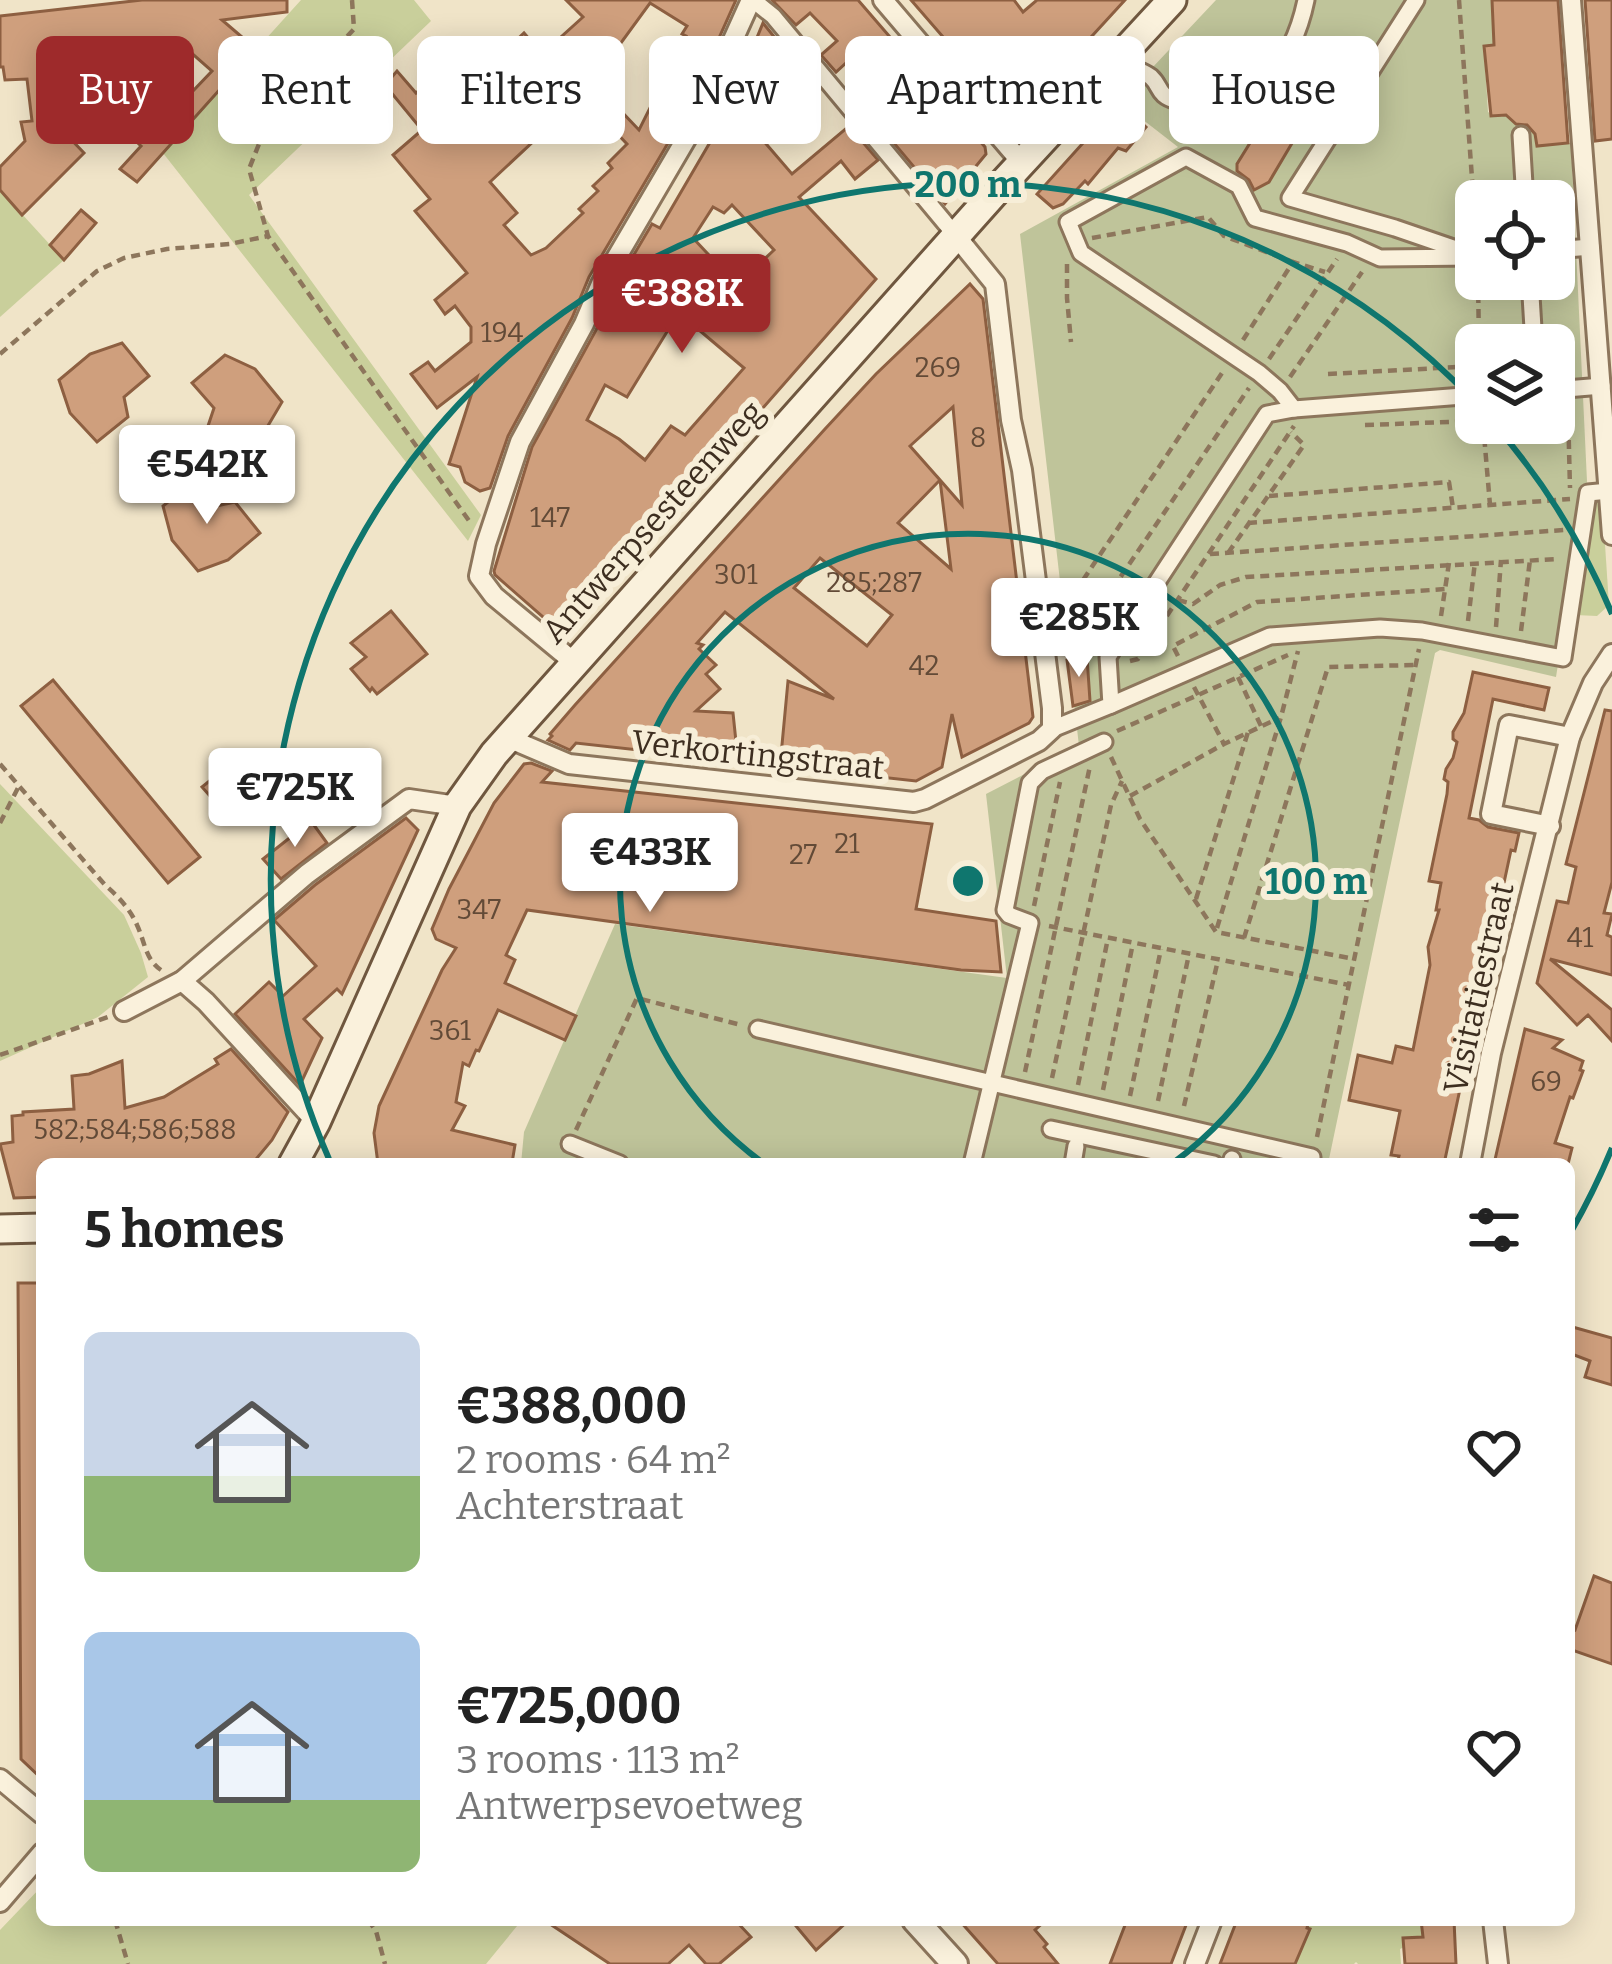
<!DOCTYPE html>
<meta charset="utf-8">
<style>
:root{--surface:#fff;--page:#f6f6f6;--text:#222;--muted:#767676;--accent:#9e2a2b}
body{margin:0;font-family:Bitter,serif;background:var(--page);color:var(--text);height:100vh;display:flex;flex-direction:column;font-size:45px;white-space:nowrap}
*{box-sizing:border-box;margin:0}
p{font-size:39px;color:var(--muted)}
.icon{flex:none;width:66px;height:66px;fill:none;stroke:currentColor;stroke-width:2;stroke-linecap:round;stroke-linejoin:round}
.map{position:relative;flex:1;overflow:hidden}
.panel{position:absolute;left:36px;top:1158px;width:1539px;height:768px;display:flex;flex-direction:column;background:var(--surface);border-radius:18px;box-shadow:0 6px 30px #0003}
.panel>*{flex:none}
.guide{position:absolute;left:36px;top:36px;width:1542px;height:108px;display:flex;gap:24px}
.tools{position:absolute;left:1455px;top:180px;display:grid;gap:24px}
.tools a{display:grid;place-items:center;width:120px;height:120px;border-radius:18px;background:var(--surface);box-shadow:0 6px 30px #0003;font-size:60px}
.price{position:absolute;translate:-50% -102px;padding:0 27px;border-radius:12px;background:#fff;color:#222;font-size:39px;line-height:78px;filter:drop-shadow(0 3px 6px #0008)}
.price::after{content:'';position:absolute;left:50%;top:72px;width:36px;height:27px;margin-left:-18px;background:inherit;clip-path:polygon(0 0,100% 0,50% 100%)}
.price.active{background:var(--accent);color:#fff}
ul{padding:0;list-style:none}
li{display:flex;align-items:center;gap:36px;height:300px;padding:0 48px}
li span{display:grid;place-items:center;flex:none;width:336px;height:240px;border-radius:18px;color:#555}
li>.icon{margin-inline-start:auto}
span .icon{width:144px;height:144px;fill:#fffc;stroke-width:1}
li b{font-size:51px}
h2{display:flex;justify-content:space-between;align-items:center;height:144px;padding:0 48px;font-size:51px}
.pill{padding:0 42px;border-radius:18px;background:var(--surface);box-shadow:0 6px 30px #0003;font-size:42px;line-height:108px}
.pill.active{background:var(--accent);color:#fff}
.map>svg:first-child{display:block}
.green{fill:#c9cf9b}
.cemetery{fill:#bfc49a;fill-rule:evenodd}
.building{fill:#cf9f7d;stroke:#8d5f41;stroke-width:3;fill-rule:evenodd}
.lines{fill:none;stroke-linecap:round;stroke-linejoin:round}
.pedestrian-casing{stroke:#8d765c;stroke-width:21}
.minor-casing{stroke:#8d765c;stroke-width:24}
.tertiary-casing{stroke:#8d765c;stroke-width:30}
.secondary-casing{stroke:#6f573f;stroke-width:33}
.path{stroke:#8d765c;stroke-width:4.5;stroke-dasharray:9 6;stroke-linecap:butt}
.pedestrian{stroke:#faf1dc;stroke-width:15}
.minor{stroke:#faf1dc;stroke-width:18}
.tertiary{stroke:#faf1dc;stroke-width:24}
.secondary{stroke:#faf1dc;stroke-width:27}
.ring{fill:none;stroke:#0f766e;stroke-width:6}
.labels{text-anchor:middle;dominant-baseline:central;stroke-width:12;stroke-linejoin:round;paint-order:stroke}
.number-label{font-size:27px;fill:#624a37}
.street-label{font-size:33px;fill:#3d2e20;stroke:#f7eed8}
.centre{fill:#0f766e;stroke:#f7eed8;stroke-width:6}
.ring-label{font-size:36px;text-anchor:middle;font-weight:bold;fill:#0f766e;stroke:#f7eed8;stroke-width:12;stroke-linejoin:round;paint-order:stroke}
</style>
<div class="map">
<svg width="1612" height="1964" viewBox="0 0 1612 1964">
<rect width="100%" height="100%" fill="#f0e4c8"/>
<g class="green">
<polygon points="301,0 414,0 431,21 249,195 481,515 468,541 163,153"/>
<polygon points="0,190 64,260 0,317"/>
<polygon points="1602,499 1609,605 1597,616 1575,615 1591,500"/>
<polygon points="0,784 124,915 141,953 148,977 98,1017 0,1061"/>
<polygon points="42,1886 42,1920 522,1920 486,1964 0,1964 0,1930"/>
<polygon points="1309,1920 1421,1920 1425,1937 1400,1949 1401,1964 1358,1964 1356,1962 1354,1964 1285,1964 1283,1948 1299,1954 1302,1946 1290,1932 1306,1938"/>
</g>
<path class="cemetery" d="M1216,0H1492L1494,45L1484,47L1488,112L1494,116L1506,115C1514,125 1522,128 1535,128L1537,146L1571,143L1587,481L1556,677L1440,650L1435,653L1328,1164H521L524,1132L615,924L1007,978L986,794L1079,746L1020,234L1178,147L1120,102ZM1476,201H1554V279H1476ZM1476,345H1554V423H1476Z"/>
<g class="building">
<path d="M142,0H287V12L222,20L256,49L137,182L120,169L141,146L94,102L64,132L84,153L22,215L0,190V167L25,141L21,122L32,121L27,79L5,80L3,67H0V16ZM156,49H187L212,71L169,116L118,62L157,57Z"/>
<path d="M566,0H736L684,116L589,277L572,318L508,436L490,488L480,491L465,482L460,467L449,464L477,377L437,408L411,374L428,362L435,371L471,342V327L455,306L445,314L435,300L467,273L415,211L430,199L393,155L422,130L385,85L397,71L416,93L428,82L444,98L490,57L494,61L524,33L542,54L583,17ZM650,3L687,26L682,34L686,36L639,130L619,109L606,122L627,144L608,163L612,168L593,186L598,191L579,209L583,213L546,248L531,255L504,225L517,213L490,182L583,95Z"/>
<polygon points="772,0 858,0 985,147 986,154 945,204 862,105 871,98 846,63 836,72 821,55 837,41 810,13 796,25"/>
<polygon points="911,0 1014,0 1023,12 1037,0 1125,0 1015,120"/>
<polygon points="1492,0 1558,0 1568,143 1537,146 1535,134 1527,125 1516,124 1506,115 1491,116 1484,46 1494,45"/>
<polygon points="1585,0 1612,0 1612,139 1595,141"/>
<path d="M763,23L780,44L761,90L765,91L758,108L764,110L755,131L792,174L849,126L878,160L855,179L841,161L799,197L876,279L577,620L568,631H559L495,575L494,571L532,447L596,330L613,290L652,224L660,228L723,120ZM732,205L774,250L737,285L693,238L713,207L724,213ZM678,262L714,285L686,319L744,368L685,435L671,426L645,460L619,439L587,420L605,385L627,397L673,322L651,307Z"/>
<polygon points="1120,102 1146,127 1126,151 1118,148 1088,184 1085,181 1063,204 1053,208 1037,194"/>
<polygon points="1271,109 1301,128 1269,182 1254,190 1249,180 1237,171 1237,164"/>
<polygon points="81,210 96,223 64,260 50,245"/>
<path d="M970,284L983,299L1033,717L1029,723L962,757L952,714L942,767L916,781L780,766L788,681L834,699L725,612L697,643L703,645L699,649L716,665L706,674L720,689L696,711L733,713L738,761L576,743L570,750L548,740L552,736L550,734L575,705L825,429L876,374ZM953,407L962,505L940,480L951,569L898,523L940,480L910,446ZM820,558L892,615L867,646L794,588Z"/>
<polygon points="122,343 149,376 124,397 128,417 97,442 70,413 59,380 90,354"/>
<polygon points="225,355 255,369 282,402 266,429 234,457 208,426 214,408 192,383"/>
<polygon points="195,480 216,506 235,502 260,533 228,560 198,571 172,540 163,506"/>
<polygon points="391,611 427,654 377,694 372,688 370,691 351,669 366,657 351,643"/>
<polygon points="1087,657 1090,701 1073,706 1067,660"/>
<polygon points="1473,672 1549,688 1544,710 1493,699 1469,818 1479,820 1488,827 1519,833 1515,851 1511,850 1444,1164 1397,1164 1399,1156 1391,1155 1400,1111 1349,1100 1358,1055 1392,1063 1396,1046 1413,1050 1430,965 1428,947 1439,910 1436,910 1441,883 1429,881 1447,794 1448,782 1444,779 1446,769 1453,758 1457,742 1453,739 1453,732 1464,713"/>
<polygon points="53,680 200,857 168,883 21,706"/>
<polygon points="1605,710 1612,711 1612,882 1604,913 1612,914 1607,935 1612,937 1612,975 1550,959 1612,1010 1612,1041 1588,1015 1577,1025 1537,983 1557,901 1568,903 1576,867 1566,864"/>
<polygon points="248,750 275,781 260,794 258,804 242,821 226,822 212,806 217,804 202,787"/>
<polygon points="531,763 552,771 542,782 932,824 916,909 996,921 1001,972 961,970 527,910 506,955 515,960 505,983 576,1016 565,1040 498,1010 479,1051 476,1050 469,1066 463,1063 456,1102 465,1106 452,1130 515,1145 512,1163 414,1160 414,1164 378,1164 374,1133 379,1106 442,970 456,948 436,939 432,929 449,889 494,803 524,764"/>
<polygon points="406,818 418,830 342,994 337,989 304,1019 322,1038 300,1085 235,1014 269,982 283,996 316,966 274,920 315,885"/>
<polygon points="311,821 327,843 281,879 263,859"/>
<polygon points="1525,1029 1562,1040 1553,1048 1583,1061 1580,1070 1583,1071 1573,1098 1570,1097 1555,1143 1572,1148 1568,1164 1494,1164"/>
<polygon points="231,1049 288,1112 272,1140 252,1164 42,1164 42,1197 14,1198 0,1144 13,1142 12,1116 23,1115 23,1112 74,1109 72,1076 89,1074 122,1061 125,1108 164,1097 218,1064 215,1059"/>
<polygon points="18,1283 42,1283 42,1779 21,1759"/>
<polygon points="1569,1326 1612,1338 1612,1385 1585,1377 1590,1361 1569,1353"/>
<polygon points="1594,1576 1612,1583 1612,1664 1569,1649 1569,1628 1575,1630"/>
<polygon points="544,1920 735,1920 751,1937 719,1964 706,1964 689,1945 668,1964 610,1964"/>
<polygon points="791,1920 849,1920 816,1950"/>
<polygon points="959,1920 1046,1920 1035,1930 1047,1944 1044,1947 1058,1964 998,1964"/>
<polygon points="1127,1920 1188,1920 1171,1964 1110,1964"/>
<polygon points="1237,1920 1309,1920 1307,1928 1310,1929 1295,1964 1220,1964"/>
<polygon points="1421,1920 1454,1920 1456,1964 1405,1964 1403,1938 1423,1937"/>
</g>
<g class="lines">
<g class="pedestrian-casing">
<g id="pedestrian">
<polyline points="753,0 773,16 956,236"/>
<polyline points="1416,0 1290,198 1395,228 1468,253"/>
<path d="M1116,61C1126,66 1142,70 1151,77C1162,87 1156,95 1177,101C1250,124 1293,64 1306,0"/>
<polyline points="1521,135 1525,201"/>
<polyline points="1554,250 1591,247"/>
<polyline points="1530,279 1534,345"/>
<polyline points="1554,390 1602,386"/>
<polyline points="1294,409 1280,391 1259,373 1081,253 1068,222 1186,157 1239,186 1255,218 1347,243 1380,258 1476,257"/>
<polyline points="1111,705 1270,636 1380,628 1422,631 1563,658 1588,493 1609,491"/>
<polyline points="1052,729 1111,705 1108,657 1267,414 1294,409 1476,395"/>
<polyline points="758,1029 1312,1157"/>
<polyline points="1051,1129 1214,1164"/>
<polyline points="570,1144 620,1164"/>
<polyline points="972,1164 1030,923 1009,915 1005,910 1030,783 1042,771 1104,742"/>
<polyline points="1073,1164 1076,1146"/>
<polyline points="1231,1164 1232,1159"/>
</g>
</g>
<g class="minor-casing">
<g id="minor">
<polyline points="883,0 1022,163"/>
<polyline points="1571,0 1612,535"/>
<polyline points="575,663 494,596 479,576 486,544 520,442 584,324 601,284 696,122 751,0"/>
<polyline points="508,738 569,764 914,802 925,799 1039,741 1052,729 1052,708 1022,470 1011,420 995,284 956,236"/>
<polyline points="1550,826 1491,814 1509,725 1570,737"/>
<polyline points="182,981 206,1002 316,1122"/>
<polyline points="124,1011 182,981 307,874 409,799 457,806"/>
<polyline points="1470,1164 1491,1053 1570,737 1593,683 1612,654"/>
<polyline points="0,1779 42,1814"/>
<polyline points="0,1902 42,1853"/>
<polyline points="1493,1920 1498,1964"/>
<polyline points="1195,1964 1212,1920"/>
</g>
</g>
<g class="tertiary-casing">
<polyline id="tertiary" points="915,1920 955,1964"/>
</g>
<g class="secondary-casing">
<g id="secondary">
<polyline points="293,1164 316,1122 457,806 494,754 1004,182 1172,0"/>
<polyline points="0,1229 42,1228"/>
</g>
</g>
<g class="path">
<polyline points="352,0 354,29 267,124 249,169 268,236 472,525"/>
<polyline points="1459,0 1476,233"/>
<polyline points="1092,238 1208,217 1224,236 1293,262"/>
<polyline points="1067,264 1067,298 1071,342"/>
<polyline points="1478,279 1479,345"/>
<polyline points="1243,340 1293,262 1325,272"/>
<polyline points="0,354 97,271 124,258 167,249 230,244 268,236"/>
<polyline points="1269,359 1337,259"/>
<polyline points="1328,374 1476,366"/>
<polyline points="1290,377 1362,272"/>
<polyline points="1568,410 1570,488"/>
<polyline points="1483,423 1490,505"/>
<polyline points="1365,425 1476,421"/>
<polyline points="1269,496 1449,482 1453,508"/>
<polyline points="1248,523 1570,499"/>
<polyline points="1228,553 1304,445 1291,432"/>
<polyline points="1210,554 1564,530"/>
<polyline points="1178,600 1193,604 1220,585 1246,577 1558,559"/>
<polyline points="1441,616 1449,563"/>
<polyline points="1468,621 1475,562"/>
<polyline points="1496,627 1501,560"/>
<polyline points="1521,631 1530,560"/>
<polyline points="1081,635 1071,598 1224,370"/>
<polyline points="1092,651 1081,635 1249,388"/>
<polyline points="1178,656 1173,646 1257,602 1446,589"/>
<polyline points="1130,661 1138,659 1294,426"/>
<polyline points="1238,677 1261,726"/>
<polyline points="1194,687 1224,744"/>
<polyline points="1117,731 1288,655"/>
<polyline points="1111,757 1140,819 1216,932 1354,959"/>
<path d="M0,764L105,885C118,896 130,909 137,925C145,942 145,959 161,970"/>
<polyline points="1130,796 1224,744 1279,718"/>
<polyline points="0,823 19,786"/>
<polyline points="1196,899 1248,732"/>
<polyline points="1034,906 1060,782"/>
<polyline points="1049,926 1349,985"/>
<polyline points="1217,928 1281,717 1298,651"/>
<polyline points="1244,938 1328,667 1415,665"/>
<polyline points="0,1055 108,1017"/>
<polyline points="1025,1072 1090,766"/>
<polyline points="1052,1078 1111,805 1122,781"/>
<polyline points="1078,1085 1108,938"/>
<polyline points="1103,1090 1133,943"/>
<polyline points="1130,1096 1161,949"/>
<polyline points="1158,1101 1189,954"/>
<polyline points="1184,1106 1218,960"/>
<polyline points="576,1130 637,998 741,1025"/>
<polyline points="1317,1137 1419,649"/>
<polyline points="115,1920 128,1964"/>
<polyline points="368,1920 376,1931 385,1964"/>
</g>
<use href="#pedestrian" class="pedestrian"/>
<use href="#minor" class="minor"/>
<use href="#tertiary" class="tertiary"/>
<use href="#secondary" class="secondary"/>
</g>
<g class="ring">
<path d="M763 1163A348 348 0 1 1 1173 1163"/>
<path d="M1612 1148A697 697 0 0 1 1572 1230M329 1159A697 697 0 0 1 1474 401M1494 424A697 697 0 0 1 1612 614"/>
</g>
<g class="labels">
<g class="number-label">
<text x="502" y="333">194</text>
<text x="938" y="368">269</text>
<text x="978" y="438">8</text>
<text x="550" y="518">147</text>
<text x="736" y="575">301</text>
<text x="874" y="583">285;287</text>
<text x="924" y="666">42</text>
<text x="847" y="844">21</text>
<text x="803" y="855">27</text>
<text x="479" y="910">347</text>
<text x="1580" y="938">41</text>
<text x="450" y="1031">361</text>
<text x="1546" y="1082">69</text>
<text x="135" y="1130">582;584;586;588</text>
</g>
<g class="street-label">
<text transform="translate(653 522) rotate(-48)">Antwerpsesteenweg</text>
<text transform="translate(758 755) rotate(6)">Verkortingstraat</text>
<text transform="translate(1479 988) rotate(-77)">Visitatiestraat</text>
</g>
</g>
<circle cx="968" cy="881" r="18" class="centre"/>
<g class="ring-label">
<text x="968" y="197">200 m</text>
<text x="1316" y="894">100 m</text>
</g>
</svg>
<div class="tools">
<a><svg class="icon" aria-label="locate" viewBox="0 0 24 24"><circle cx="12" cy="12" r="6"/><path d="M12 2v4M12 18v4M2 12h4M18 12h4"/></svg></a>
<a><svg class="icon" aria-label="layers" viewBox="0 0 24 24"><path d="M12 4l9 5-9 5-9-5zM3 14l9 5 9-5"/></svg></a>
</div>
<b class="price active" style="left:682px;top:356px">€388K</b>
<b class="price" style="left:207px;top:527px">€542K</b>
<b class="price" style="left:1079px;top:680px">€285K</b>
<b class="price" style="left:295px;top:850px">€725K</b>
<b class="price" style="left:650px;top:915px">€433K</b>
<div class="guide">
<a class="pill active">Buy</a>
<a class="pill">Rent</a>
<a class="pill">Filters</a>
<a class="pill">New</a>
<a class="pill">Apartment</a>
<a class="pill">House</a>
</div>
<section class="panel">
<h2>5 homes<svg class="icon" aria-label="filters" viewBox="0 0 24 24"><path d="M4 7h16M4 17h16"/><circle cx="9" cy="7" r="2"/><circle cx="15" cy="17" r="2"/></svg></h2>
<ul>
<li><span style="background:linear-gradient(#c9d6e8 60%,#8fb573 0)"><svg class="icon" aria-label="home" viewBox="0 0 24 24"><path d="M3 11l9-7 9 7M6 9v11h12V9"/></svg></span><div><b>€388,000</b><p>2 rooms · 64 m²</p><p>Achterstraat</p></div><svg class="icon" aria-label="heart" viewBox="0 0 24 24"><path d="M12 20l-8-8c-3-5 5-10 8-4 3-6 11-1 8 4z"/></svg></li>
<li><span style="background:linear-gradient(#a9c7e8 70%,#8fb573 0)"><svg class="icon" aria-label="home" viewBox="0 0 24 24"><path d="M3 11l9-7 9 7M6 9v11h12V9"/></svg></span><div><b>€725,000</b><p>3 rooms · 113 m²</p><p>Antwerpsevoetweg</p></div><svg class="icon" aria-label="heart" viewBox="0 0 24 24"><path d="M12 20l-8-8c-3-5 5-10 8-4 3-6 11-1 8 4z"/></svg></li>
</ul>
</section>
</div>
